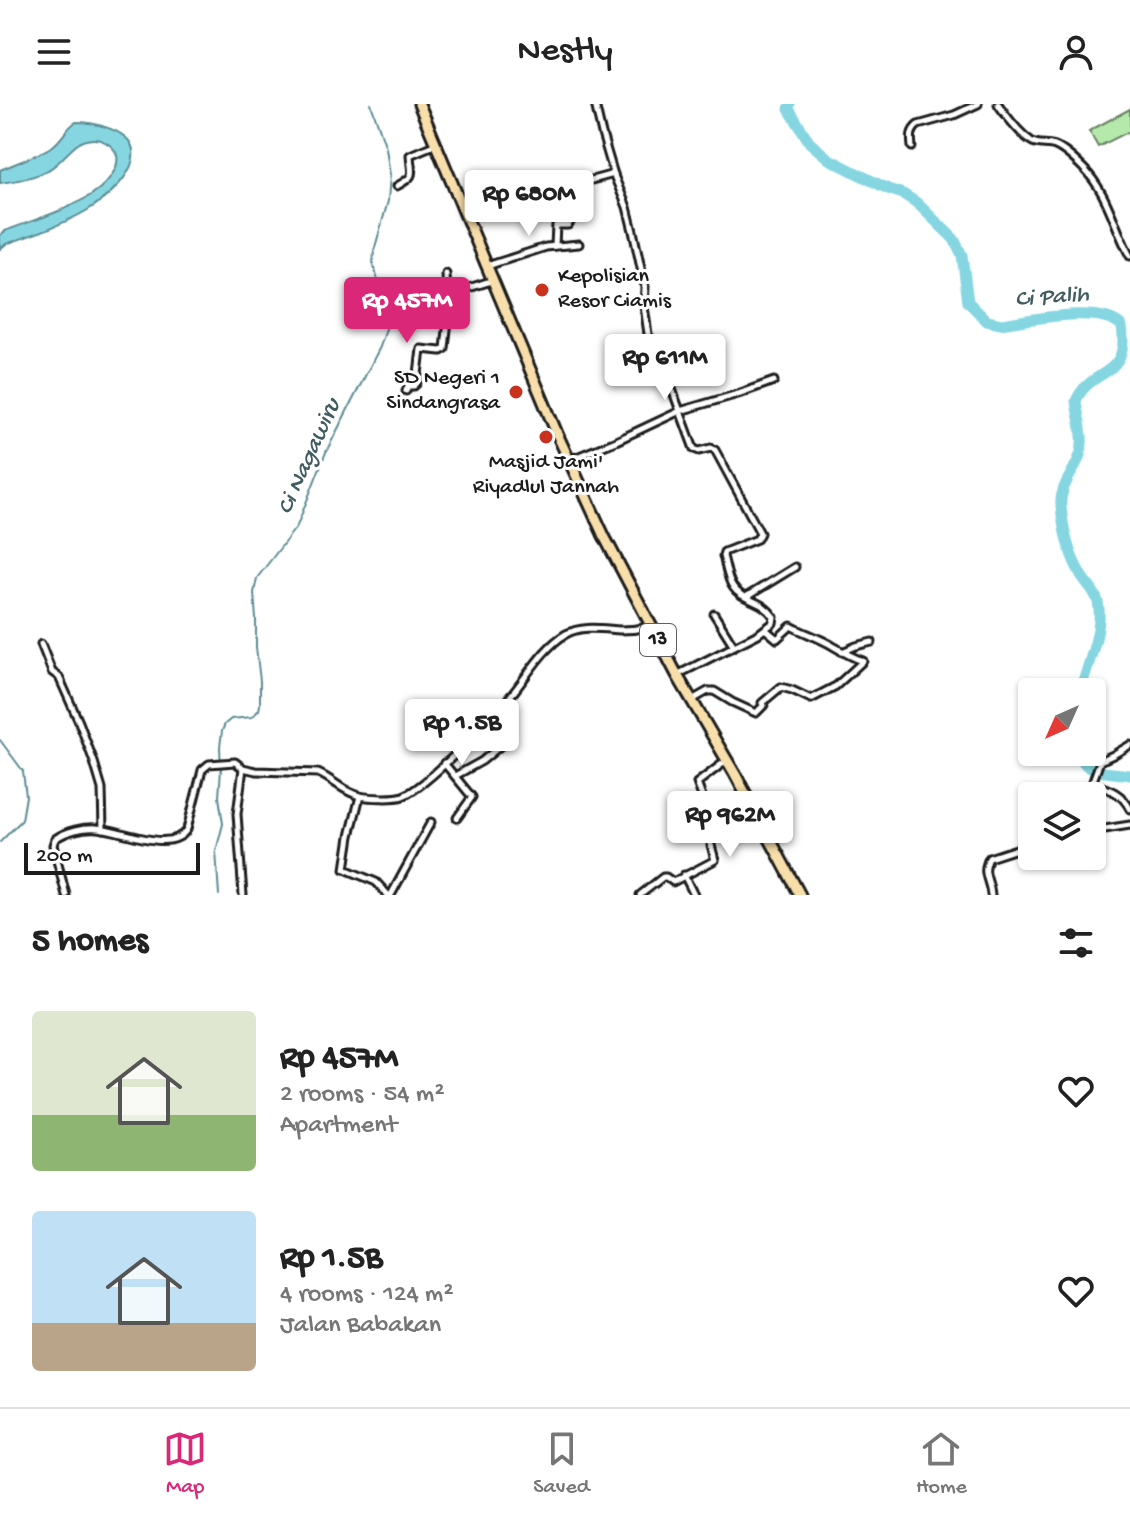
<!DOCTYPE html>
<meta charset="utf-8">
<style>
:root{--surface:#fff;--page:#f6f6f6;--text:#222;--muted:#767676;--line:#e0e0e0;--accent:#db2777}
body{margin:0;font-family:"Gochi Hand",sans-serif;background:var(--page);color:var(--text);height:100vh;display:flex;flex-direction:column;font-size:30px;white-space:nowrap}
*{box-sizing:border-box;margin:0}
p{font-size:26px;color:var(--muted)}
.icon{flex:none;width:44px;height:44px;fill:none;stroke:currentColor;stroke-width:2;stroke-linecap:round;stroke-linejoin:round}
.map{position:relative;height:791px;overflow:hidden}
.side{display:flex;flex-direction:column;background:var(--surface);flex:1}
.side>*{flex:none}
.needle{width:52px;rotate:225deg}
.fabs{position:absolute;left:1018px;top:574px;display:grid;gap:16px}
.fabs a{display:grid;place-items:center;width:88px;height:88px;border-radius:8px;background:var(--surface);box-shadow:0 2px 6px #0004;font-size:40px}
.scale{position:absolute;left:24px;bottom:20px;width:176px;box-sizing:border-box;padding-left:8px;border:4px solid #1c1c1c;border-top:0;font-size:22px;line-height:28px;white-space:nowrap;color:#1c1c1c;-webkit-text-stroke:6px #fff;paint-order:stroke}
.price{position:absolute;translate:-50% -68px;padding:0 18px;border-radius:8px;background:#fff;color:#222;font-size:26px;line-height:52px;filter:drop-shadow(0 2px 4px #0008)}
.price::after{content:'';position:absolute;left:50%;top:48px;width:24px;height:18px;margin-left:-12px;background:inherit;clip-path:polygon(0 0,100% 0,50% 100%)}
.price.current{background:var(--accent);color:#fff}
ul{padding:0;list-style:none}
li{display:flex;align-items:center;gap:24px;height:200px;padding:0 32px}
li span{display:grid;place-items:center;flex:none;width:224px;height:160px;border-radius:8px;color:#555}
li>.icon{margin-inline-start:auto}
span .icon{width:96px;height:96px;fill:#fffc;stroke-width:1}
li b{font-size:34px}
h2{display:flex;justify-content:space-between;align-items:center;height:96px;padding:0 32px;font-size:34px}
header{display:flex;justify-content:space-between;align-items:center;height:104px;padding:0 32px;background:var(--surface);font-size:36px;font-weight:600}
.tabs{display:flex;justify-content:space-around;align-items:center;height:112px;border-top:2px solid var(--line);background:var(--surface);font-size:22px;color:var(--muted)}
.tabs a{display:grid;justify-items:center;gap:4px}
.tabs .current{color:var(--accent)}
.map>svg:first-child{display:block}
.green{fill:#b5e9ab;stroke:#688264;stroke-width:2}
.water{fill:#86d6e2;stroke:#5c8c93;stroke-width:2}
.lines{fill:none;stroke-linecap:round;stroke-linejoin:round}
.stream{stroke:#5c8c93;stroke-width:2}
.river{stroke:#86d6e2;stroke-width:11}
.minor-casing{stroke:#1c1c1c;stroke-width:11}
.trunk-casing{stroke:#1c1c1c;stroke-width:15}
.minor{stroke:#fff;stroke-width:5}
.trunk{stroke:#f8deab;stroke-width:9}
.poi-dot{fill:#c8321e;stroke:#fff;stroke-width:3}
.labels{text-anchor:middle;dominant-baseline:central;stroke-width:6;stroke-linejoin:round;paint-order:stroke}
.shield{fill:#fff;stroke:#606060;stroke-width:2}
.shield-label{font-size:20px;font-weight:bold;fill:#1c1c1c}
.poi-label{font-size:22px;fill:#1c1c1c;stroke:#fff;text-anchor:start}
.water-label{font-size:24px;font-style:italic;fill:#415d61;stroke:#fff}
</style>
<header><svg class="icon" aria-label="menu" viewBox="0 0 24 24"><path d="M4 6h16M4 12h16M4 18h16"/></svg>Nestly<svg class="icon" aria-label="person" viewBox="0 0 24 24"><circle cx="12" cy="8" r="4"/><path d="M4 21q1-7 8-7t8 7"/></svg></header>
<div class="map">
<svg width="1130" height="791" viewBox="0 0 1130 791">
<rect width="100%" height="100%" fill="#fff"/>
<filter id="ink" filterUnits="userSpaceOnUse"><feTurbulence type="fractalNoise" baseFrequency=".0125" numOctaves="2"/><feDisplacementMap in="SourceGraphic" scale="16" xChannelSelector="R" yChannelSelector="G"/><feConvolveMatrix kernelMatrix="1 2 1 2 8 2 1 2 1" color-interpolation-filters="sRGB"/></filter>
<g filter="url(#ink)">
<polygon class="green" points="1130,5 1130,27 1098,43 1089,27"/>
<path class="water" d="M76,18C92,18 123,25 131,40C143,65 105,96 86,107C62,121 32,131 6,140L0,145V131L5,127C34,116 65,107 91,91C109,79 132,53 105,38C100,35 94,34 87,36C72,39 62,59 48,66C34,74 15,77 0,79V66C18,58 38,52 54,41C63,34 67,23 76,18Z"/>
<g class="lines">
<g class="stream">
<polyline points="0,636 23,667 26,692 22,716 0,738"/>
<polyline points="219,791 216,747 223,720 219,693 221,665 220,643 222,627 225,620 231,615 252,613 259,606 260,601 260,577 256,543 256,515 254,489 257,474 297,422 326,348 380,243 386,225 389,211 386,199 373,161 374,147 388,97 390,71 386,44 371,0"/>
</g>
<g class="river">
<path d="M790,0L789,5L810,39L829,55L888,85L903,90L917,99L954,135L962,151L968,198L987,217L1001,220C1030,216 1101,200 1122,222C1130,276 1090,263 1076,297C1078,314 1086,334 1080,351C1074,369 1059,383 1061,402C1063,425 1068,447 1079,467C1084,479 1095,485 1098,498C1104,524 1087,562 1080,588"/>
<path d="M1077,648C1086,672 1108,667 1130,671"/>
</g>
<g class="minor-casing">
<g id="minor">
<path d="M595,0L602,30L615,74L627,103L633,127L645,183L644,202L648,230L662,258L694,345L699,347L711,344L715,346L760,429L757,435L724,448L723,452C726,462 727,474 733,483C743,498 761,494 774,513L773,519L758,530L677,571"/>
<path d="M998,0C1007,13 1018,28 1031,37C1038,42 1047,39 1055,42C1065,46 1077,58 1084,65C1108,89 1114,123 1130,152"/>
<path d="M912,43C911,34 910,27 918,21L954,11L978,0"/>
<path d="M397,82C417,71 411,71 410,51L436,40"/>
<polyline points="555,142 556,121 568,121 571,117 574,86 577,80 614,70"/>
<polyline points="487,162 546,143 579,140"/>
<polyline points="456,188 491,177"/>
<polyline points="406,287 408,282 414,282 417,279 421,245 441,247 445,245 448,216 446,170"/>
<polyline points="569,356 616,337 680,307 738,290 774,277"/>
<polyline points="746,493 795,463"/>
<polyline points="714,510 734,542"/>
<polyline points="41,540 52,568 59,573 79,618 94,658 102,685 103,725"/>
<polyline points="842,548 856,542 872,538"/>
<path d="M692,596L708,587H714L732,598L756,609L764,601L762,599L781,583L792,586L811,595L836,582L863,557C851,553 843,548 833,542C820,534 804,529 791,522L777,535L765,525"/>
<path d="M1130,641L1113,651L1100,657L1093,677L1094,680C1109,685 1122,689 1130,705"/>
<polyline points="444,659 472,693 457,714"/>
<polyline points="455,672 482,657 500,642"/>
<polyline points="360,692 350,732 345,765 376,778 388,791"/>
<polyline points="1092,727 1130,721"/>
<polyline points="684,771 694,791"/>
<path d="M66,791L53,741L55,735C66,727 84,723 97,724C121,725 172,751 187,725L202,666L209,660L235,658L243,664L256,667L318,669C334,676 343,688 360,692C369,694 395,695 403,692C427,683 495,611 513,589C529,569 544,543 566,530C582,521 603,525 620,526C630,526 640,525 650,523"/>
<polyline points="243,791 237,710 243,664"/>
<polyline points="391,791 431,718"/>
<polyline points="640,791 663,773 666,773 673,778 715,756 711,741 710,714 697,679 726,657"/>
<path d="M991,791C990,775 981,771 989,754L1032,740"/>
</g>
</g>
<g class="trunk-casing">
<polyline id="trunk" points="419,0 558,332 604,432 677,571 735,670 800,791"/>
</g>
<use href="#minor" class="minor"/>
<use href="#trunk" class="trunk"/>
</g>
</g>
<g class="poi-dot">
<circle cx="542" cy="186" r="8"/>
<circle cx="516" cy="288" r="8"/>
<circle cx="546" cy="333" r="8"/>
</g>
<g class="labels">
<rect class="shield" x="640" y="520" width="36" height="32" rx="6"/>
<g class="shield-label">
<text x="658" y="536">13</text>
</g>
<g class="poi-label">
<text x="558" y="173">Kepolisian<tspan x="558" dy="25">Resor Ciamis</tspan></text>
<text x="500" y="275" text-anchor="end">SD Negeri 1<tspan x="500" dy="25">Sindangrasa</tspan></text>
<text x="546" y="359" text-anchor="middle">Masjid Jami'<tspan x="546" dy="25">Riyadlul Jannah</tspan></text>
</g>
<g class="water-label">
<text transform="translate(1052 194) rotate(-4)">Ci Palih</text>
<text transform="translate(310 353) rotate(-66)">Ci Nagawiru</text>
</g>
</g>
</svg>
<div class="fabs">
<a><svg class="needle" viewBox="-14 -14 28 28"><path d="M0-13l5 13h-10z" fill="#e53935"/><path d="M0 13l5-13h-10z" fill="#767676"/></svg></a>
<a><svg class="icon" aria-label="layers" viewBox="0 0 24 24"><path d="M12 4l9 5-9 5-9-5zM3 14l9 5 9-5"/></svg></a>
</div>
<div class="scale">200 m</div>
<b class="price" style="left:529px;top:134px">Rp 680M</b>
<b class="price current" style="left:407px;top:241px">Rp 457M</b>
<b class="price" style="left:665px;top:298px">Rp 611M</b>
<b class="price" style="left:462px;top:663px">Rp 1.5B</b>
<b class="price" style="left:730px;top:755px">Rp 962M</b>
</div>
<section class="side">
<h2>5 homes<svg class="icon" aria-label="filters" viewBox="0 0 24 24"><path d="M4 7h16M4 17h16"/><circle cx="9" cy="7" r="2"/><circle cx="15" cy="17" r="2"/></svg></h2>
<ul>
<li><span style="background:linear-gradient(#dfe7d0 65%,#8fb573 0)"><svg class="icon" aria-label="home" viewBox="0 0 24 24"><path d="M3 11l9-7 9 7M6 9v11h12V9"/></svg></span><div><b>Rp 457M</b><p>2 rooms · 54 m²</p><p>Apartment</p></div><svg class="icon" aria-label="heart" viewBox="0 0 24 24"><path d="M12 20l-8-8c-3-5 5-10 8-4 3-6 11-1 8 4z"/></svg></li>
<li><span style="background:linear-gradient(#bfe0f5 70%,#b9a48a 0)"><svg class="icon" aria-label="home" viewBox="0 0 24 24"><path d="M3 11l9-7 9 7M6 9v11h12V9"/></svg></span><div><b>Rp 1.5B</b><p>4 rooms · 124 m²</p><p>Jalan Babakan</p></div><svg class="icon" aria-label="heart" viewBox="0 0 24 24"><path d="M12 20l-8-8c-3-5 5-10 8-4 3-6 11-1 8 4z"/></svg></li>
</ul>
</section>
<nav class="tabs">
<a class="current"><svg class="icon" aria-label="map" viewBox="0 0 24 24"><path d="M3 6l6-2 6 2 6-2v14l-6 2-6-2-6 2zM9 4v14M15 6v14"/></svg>Map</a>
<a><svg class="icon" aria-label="saved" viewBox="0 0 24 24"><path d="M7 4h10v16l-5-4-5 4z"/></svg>Saved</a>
<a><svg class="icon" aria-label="home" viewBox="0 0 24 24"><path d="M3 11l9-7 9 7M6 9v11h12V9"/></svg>Home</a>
</nav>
